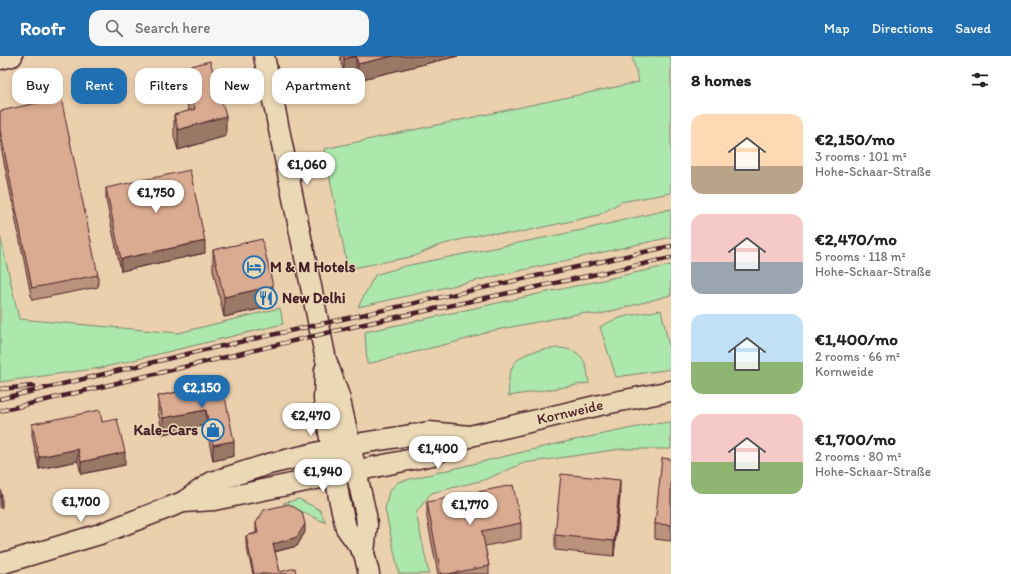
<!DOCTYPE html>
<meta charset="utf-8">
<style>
:root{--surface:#fff;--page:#f6f6f6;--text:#202124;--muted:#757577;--accent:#1f6fb2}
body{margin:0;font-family:Itim,sans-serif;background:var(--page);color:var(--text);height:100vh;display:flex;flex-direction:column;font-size:15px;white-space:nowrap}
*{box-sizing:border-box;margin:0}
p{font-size:13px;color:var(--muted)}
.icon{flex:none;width:22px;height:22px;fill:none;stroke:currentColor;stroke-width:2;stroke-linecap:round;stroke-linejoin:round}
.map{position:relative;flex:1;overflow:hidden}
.sheet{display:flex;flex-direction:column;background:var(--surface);width:340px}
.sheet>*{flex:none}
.top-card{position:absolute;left:12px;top:12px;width:380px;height:36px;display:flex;gap:8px}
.price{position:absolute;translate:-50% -34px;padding:0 9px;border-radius:14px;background:#fff;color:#222;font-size:13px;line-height:26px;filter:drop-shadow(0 1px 2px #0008)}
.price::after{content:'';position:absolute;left:50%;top:24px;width:12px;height:9px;margin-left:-6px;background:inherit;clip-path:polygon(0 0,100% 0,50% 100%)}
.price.selected{background:var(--accent);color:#fff}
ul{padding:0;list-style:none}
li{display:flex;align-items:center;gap:12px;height:100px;padding:0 20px}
li span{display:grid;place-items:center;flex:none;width:112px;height:80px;border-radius:12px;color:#555}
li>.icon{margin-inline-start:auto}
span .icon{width:48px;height:48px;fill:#fffc;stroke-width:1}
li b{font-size:17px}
h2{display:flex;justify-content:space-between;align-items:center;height:48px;padding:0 20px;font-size:17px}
.chip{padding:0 14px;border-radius:12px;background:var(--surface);box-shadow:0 2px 6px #0003;font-size:14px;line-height:36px}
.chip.selected{background:var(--accent);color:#fff}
header{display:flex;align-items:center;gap:24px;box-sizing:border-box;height:56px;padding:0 20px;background:var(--accent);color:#fff}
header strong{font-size:19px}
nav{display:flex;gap:22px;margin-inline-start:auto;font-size:14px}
.search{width:280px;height:36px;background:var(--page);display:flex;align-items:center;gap:10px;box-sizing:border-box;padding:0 14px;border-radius:12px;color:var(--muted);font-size:15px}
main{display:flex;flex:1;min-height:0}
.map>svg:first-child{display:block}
.green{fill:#ace7ac;stroke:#7b836c}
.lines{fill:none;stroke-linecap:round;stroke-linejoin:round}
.secondary-casing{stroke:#4a1f2b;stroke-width:23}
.secondary{stroke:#ebd9b6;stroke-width:20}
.rail-casing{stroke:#4a1f2b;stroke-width:4.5}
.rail{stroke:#ebd9b6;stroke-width:3;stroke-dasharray:9;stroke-linecap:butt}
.wall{fill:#bb937c;stroke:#4a1f2b}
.shaded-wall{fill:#997865;stroke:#4a1f2b}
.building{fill:#daab90;stroke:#4a1f2b}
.labels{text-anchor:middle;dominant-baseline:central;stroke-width:3;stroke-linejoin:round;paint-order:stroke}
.poi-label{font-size:15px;font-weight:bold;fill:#4a1f2b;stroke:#ebd9b6;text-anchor:start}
.street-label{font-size:15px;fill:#4a1f2b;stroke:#ebd9b6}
</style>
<header>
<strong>Roofr</strong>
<div class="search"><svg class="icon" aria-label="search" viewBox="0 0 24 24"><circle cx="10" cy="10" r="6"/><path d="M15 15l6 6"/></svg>Search here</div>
<nav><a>Map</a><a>Directions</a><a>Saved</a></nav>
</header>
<main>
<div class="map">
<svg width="671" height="518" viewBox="0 0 671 518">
<rect width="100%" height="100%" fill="#ebd0ae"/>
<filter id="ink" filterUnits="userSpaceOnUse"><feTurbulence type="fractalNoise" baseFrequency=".025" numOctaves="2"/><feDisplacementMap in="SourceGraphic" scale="8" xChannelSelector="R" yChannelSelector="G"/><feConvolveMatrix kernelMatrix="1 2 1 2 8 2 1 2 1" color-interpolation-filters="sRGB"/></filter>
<g filter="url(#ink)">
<g class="green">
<polygon points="632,0 671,0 671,137 621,146 599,159 512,178 486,177 437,190 415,200 348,213 324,93 639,26"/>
<polygon points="671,153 671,181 358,251 375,219 405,210 582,174"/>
<polygon points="0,179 19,263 178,277 280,252 283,268 101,312 0,326"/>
<polygon points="671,209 671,239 597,259 583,257 491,275 467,283 367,308 365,276"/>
<path d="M661,254L669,290H671V313L616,321L600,271C618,259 641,258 661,254Z"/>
<path d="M561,292C584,295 586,305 589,327L509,340C505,300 525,294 561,292Z"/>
<polygon points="671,366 671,393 621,393 524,407 484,424 431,437 416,457 429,518 399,518 385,453 389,435 398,426 560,387 652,368"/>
<polygon points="299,443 320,454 326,467 283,447"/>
</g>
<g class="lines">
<g class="secondary-casing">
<g id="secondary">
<polyline points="264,0 326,304 339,340 366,459 367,469 364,497 369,518"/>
<polyline points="0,3 12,0"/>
<polyline points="325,314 324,343 339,442 346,472 364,497"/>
<polyline points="183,446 214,444 433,399 470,380 600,349 671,335"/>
<polyline points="0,508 100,478 183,446 212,426 269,408 350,389 429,376 470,380"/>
</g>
</g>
<use href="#secondary" class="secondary"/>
<g class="rail-casing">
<g id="rail">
<polyline points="0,333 34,330"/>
<polyline points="0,343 204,294 671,190"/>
<polyline points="0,355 360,269 671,202"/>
</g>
</g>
<use href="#rail" class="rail"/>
</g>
<g class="wall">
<polygon points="340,0 458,0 358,24 356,16 344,19"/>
<polygon points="183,12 226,80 178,94 174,80 174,59 189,55 183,33"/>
<polygon points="0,55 98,219 98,231 32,244 0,86"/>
<polygon points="106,132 205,197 121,215 106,144"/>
<polygon points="213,194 273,250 224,261 213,214"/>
<polygon points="222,327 234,400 213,405 206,369 163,378 158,356 158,340"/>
<polygon points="102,366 125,409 81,418 78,405 39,413 32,380 32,368"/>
<polygon points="671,403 671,485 655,483 655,468"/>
<polygon points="620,440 614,500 555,494 555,479"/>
<polygon points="427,446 521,467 521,483 485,490 489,510 489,518 438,518 427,462"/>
<polygon points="256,467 305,476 297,490 275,496 280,516 296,518 253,518 246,488 246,480 256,477"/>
</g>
<g class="shaded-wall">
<polygon points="356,0 356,16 344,19 344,3"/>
<polygon points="393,0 458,0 358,24 358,8"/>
<polygon points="226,60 226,80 178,94 178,74"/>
<polygon points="205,185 205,197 121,215 121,203"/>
<polygon points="273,230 273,250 224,261 224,241"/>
<polygon points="206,354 206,369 163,378 163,362"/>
<polygon points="234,385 234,400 213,405 213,389"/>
<polygon points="78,393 78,405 39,413 39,401"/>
<polygon points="125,396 125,409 81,418 81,406"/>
<polygon points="620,424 620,440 614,500 614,485"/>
<rect x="0" y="440" width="2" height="12"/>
<polygon points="305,468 305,476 297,490 273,496 273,488"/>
</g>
<g class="building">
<polygon points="344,0 393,0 358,8 356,0 344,3"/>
<polygon points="210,5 226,60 178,74 174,59 195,53 183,12"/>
<polygon points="61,42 98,219 32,232 0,74 0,55"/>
<polygon points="190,114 205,185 121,203 106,132"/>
<polygon points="262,183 273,230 224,241 213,194"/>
<polygon points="222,327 234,385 213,389 206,354 163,362 158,340"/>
<polygon points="100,354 102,366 117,363 125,396 81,406 78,393 39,401 32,368"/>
<polygon points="662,402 671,403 671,469 655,468"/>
<polygon points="561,418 620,424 614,485 555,479"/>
<polygon points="513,429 521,467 482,475 489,510 448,518 441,518 427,446"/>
<polygon points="0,432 2,440 0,440"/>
<polygon points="289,448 302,456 305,468 297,481 273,488 280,516 295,512 296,518 254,518 246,480 258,477 256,467 264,454"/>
</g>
</g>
<defs>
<g id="hotel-ring" transform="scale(1.15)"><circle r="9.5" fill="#ebd9b6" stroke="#1f6fb2" stroke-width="1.5"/><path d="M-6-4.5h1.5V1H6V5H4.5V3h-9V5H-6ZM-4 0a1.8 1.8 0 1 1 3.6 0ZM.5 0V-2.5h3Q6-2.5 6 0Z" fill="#1f6fb2"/></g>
<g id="restaurant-ring" transform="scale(1.15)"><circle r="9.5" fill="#ebd9b6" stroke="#1f6fb2" stroke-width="1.5"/><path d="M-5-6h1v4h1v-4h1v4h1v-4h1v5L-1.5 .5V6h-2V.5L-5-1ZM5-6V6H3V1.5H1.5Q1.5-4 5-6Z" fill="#1f6fb2"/></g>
<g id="shop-ring" transform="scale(1.15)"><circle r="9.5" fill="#ebd9b6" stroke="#1f6fb2" stroke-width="1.5"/><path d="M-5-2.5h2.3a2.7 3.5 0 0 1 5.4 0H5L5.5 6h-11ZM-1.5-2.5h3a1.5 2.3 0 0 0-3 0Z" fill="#1f6fb2"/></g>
</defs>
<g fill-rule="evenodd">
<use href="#hotel-ring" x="254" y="211"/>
<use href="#restaurant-ring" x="266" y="242"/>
<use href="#shop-ring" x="213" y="374"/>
</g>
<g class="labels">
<g class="poi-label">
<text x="270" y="211">M &amp; M Hotels</text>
<text x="282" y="242">New Delhi</text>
<text x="198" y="374" text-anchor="end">Kale-Cars</text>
</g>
<g class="street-label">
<text transform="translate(570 356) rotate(-13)">Kornweide</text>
</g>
</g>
</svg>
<b class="price" style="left:307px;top:130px">€1,060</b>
<b class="price" style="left:156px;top:158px">€1,750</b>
<b class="price selected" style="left:202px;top:353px">€2,150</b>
<b class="price" style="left:311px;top:381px">€2,470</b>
<b class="price" style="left:438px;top:414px">€1,400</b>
<b class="price" style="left:323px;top:437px">€1,940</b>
<b class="price" style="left:81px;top:467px">€1,700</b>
<b class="price" style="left:470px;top:470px">€1,770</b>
<div class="top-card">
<a class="chip">Buy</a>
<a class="chip selected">Rent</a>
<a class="chip">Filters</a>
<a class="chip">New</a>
<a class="chip">Apartment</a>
</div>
</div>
<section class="sheet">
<h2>8 homes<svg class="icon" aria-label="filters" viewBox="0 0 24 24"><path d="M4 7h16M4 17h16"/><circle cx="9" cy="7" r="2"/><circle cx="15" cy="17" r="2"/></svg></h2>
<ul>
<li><span style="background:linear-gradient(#ffd9b3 65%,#b9a48a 0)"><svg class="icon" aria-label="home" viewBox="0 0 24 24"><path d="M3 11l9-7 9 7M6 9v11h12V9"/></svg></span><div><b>€2,150/mo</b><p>3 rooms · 101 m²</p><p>Hohe-Schaar-Straße</p></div></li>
<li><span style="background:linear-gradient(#f6c9c9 60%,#9aa5b1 0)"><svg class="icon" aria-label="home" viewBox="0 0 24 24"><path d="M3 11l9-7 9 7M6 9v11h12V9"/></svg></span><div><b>€2,470/mo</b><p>5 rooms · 118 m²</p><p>Hohe-Schaar-Straße</p></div></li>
<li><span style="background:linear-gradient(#bfe0f5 60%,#8fb573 0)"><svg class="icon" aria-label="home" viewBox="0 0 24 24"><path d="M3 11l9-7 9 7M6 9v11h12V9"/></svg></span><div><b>€1,400/mo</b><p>2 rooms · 66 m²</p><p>Kornweide</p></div></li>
<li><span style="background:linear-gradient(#f6c9c9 60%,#8fb573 0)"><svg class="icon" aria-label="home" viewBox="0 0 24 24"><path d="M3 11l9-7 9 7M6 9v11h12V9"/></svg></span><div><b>€1,700/mo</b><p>2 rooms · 80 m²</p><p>Hohe-Schaar-Straße</p></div></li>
</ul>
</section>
</main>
